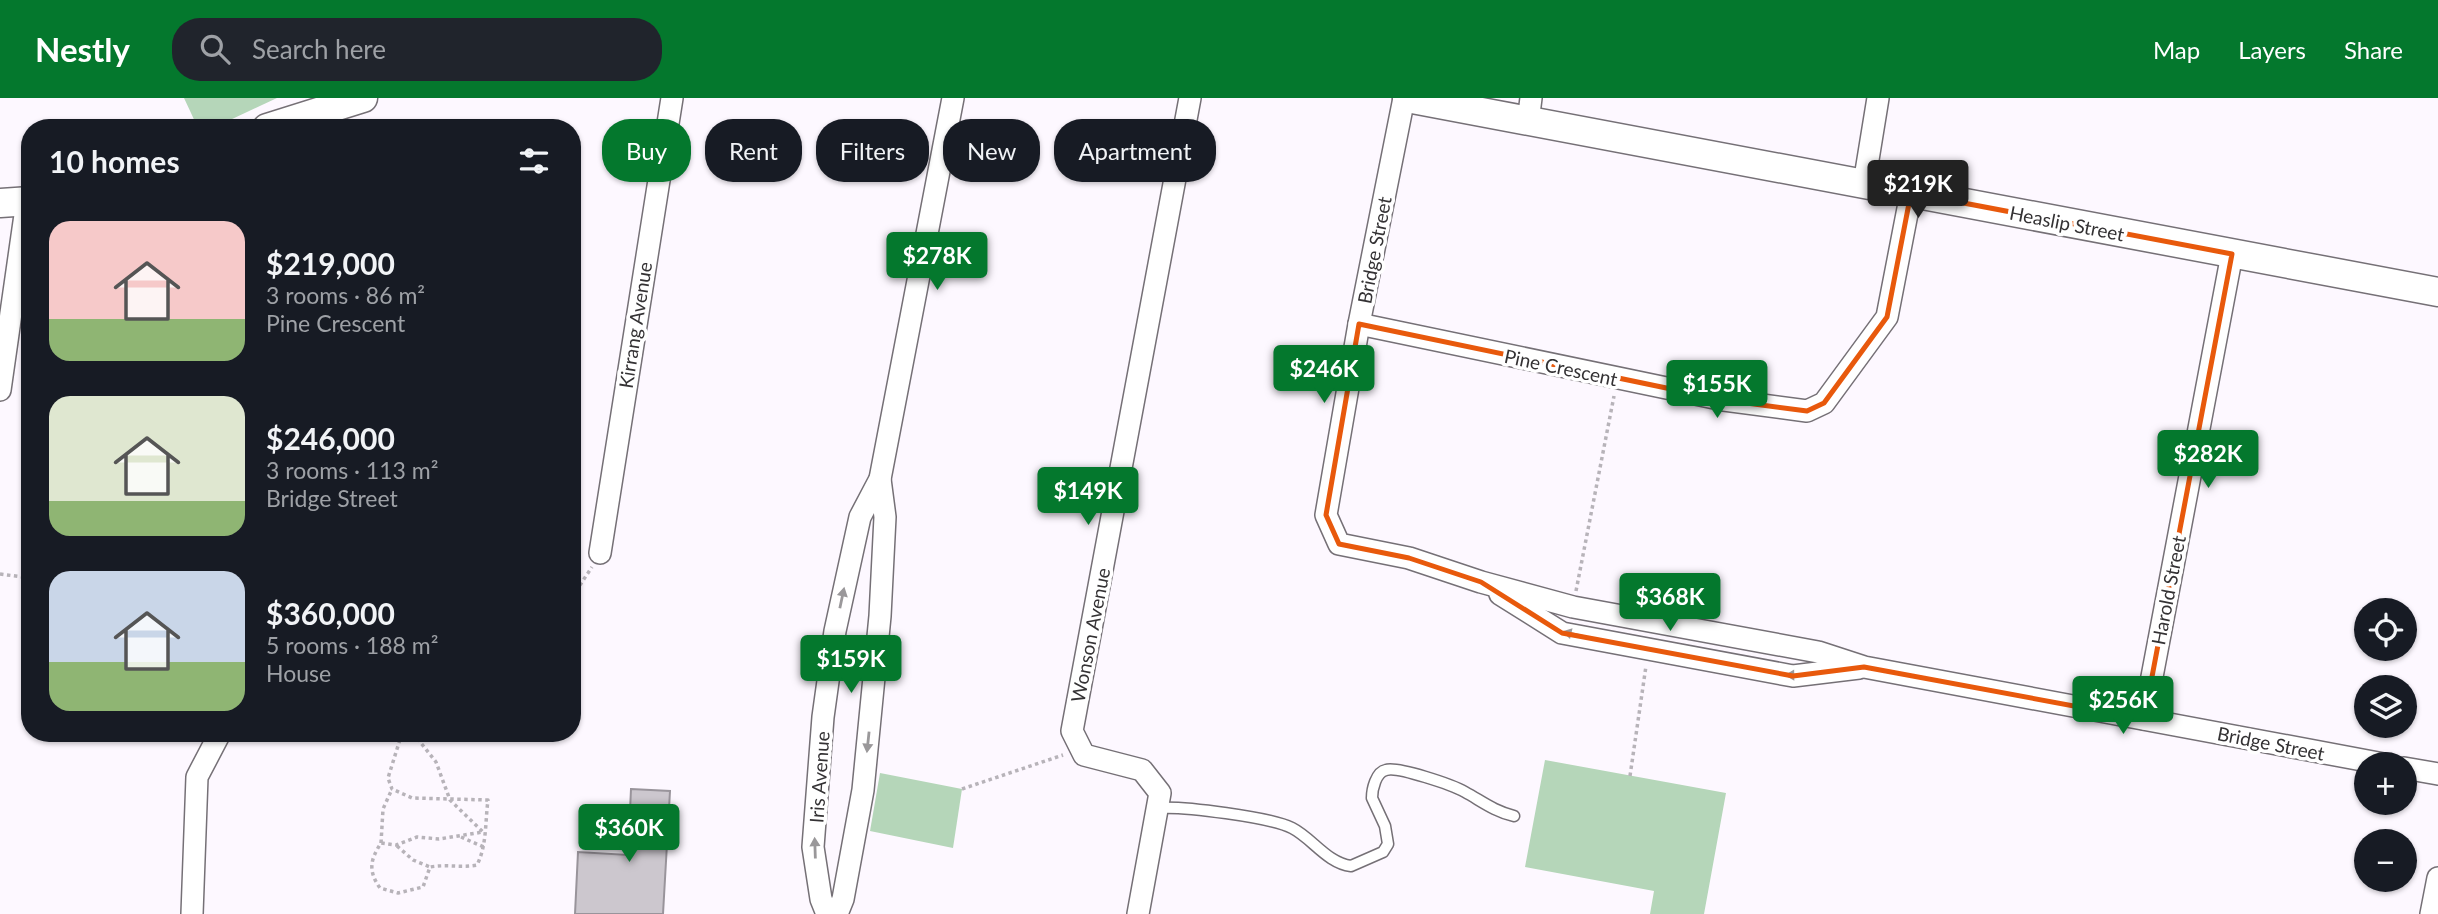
<!DOCTYPE html>
<meta charset="utf-8">
<style>
:root{--surface:#171b24;--page:#20242c;--text:#f1f3f6;--muted:#9ea1a6;--accent:#04782d}
body{margin:0;font-family:Lato,sans-serif;background:var(--page);color:var(--text);height:100vh;display:flex;flex-direction:column;font-size:26px;white-space:nowrap}
*{box-sizing:border-box;margin:0}
p{font-size:23px;color:var(--muted)}
.icon{flex:none;width:38px;height:38px;fill:none;stroke:currentColor;stroke-width:2;stroke-linecap:round;stroke-linejoin:round}
.map{position:relative;flex:1;overflow:hidden}
.details{position:absolute;left:21px;top:21px;width:560px;height:623px;display:flex;flex-direction:column;background:var(--surface);border-radius:28px;box-shadow:0 2px 5px #0004}
.details>*{flex:none}
.banner{position:absolute;left:602px;top:21px;width:665px;height:63px;display:flex;gap:14px}
.fabs{position:absolute;left:2354px;top:500px;display:grid;gap:14px}
.fabs a{display:grid;place-items:center;width:63px;height:63px;border-radius:50%;background:var(--surface);box-shadow:0 2px 5px #0004;font-size:35px}
.price{position:absolute;translate:-50% -60px;padding:0 16px;border-radius:7px;background:var(--accent);color:#fff;font-size:23px;line-height:46px;filter:drop-shadow(0 2px 4px #0008)}
.price::after{content:'';position:absolute;left:50%;top:42px;width:21px;height:16px;margin-left:-10px;background:inherit;clip-path:polygon(0 0,100% 0,50% 100%)}
.price.active{background:#222;color:#fff}
ul{padding:0;list-style:none}
li{display:flex;align-items:center;gap:21px;height:175px;padding:0 28px}
li span{display:grid;place-items:center;flex:none;width:196px;height:140px;border-radius:21px;color:#555}
li>.icon{margin-inline-start:auto}
span .icon{width:84px;height:84px;fill:#fffc;stroke-width:1}
li b{font-size:30px}
h2{display:flex;justify-content:space-between;align-items:center;height:84px;padding:0 28px;font-size:30px}
.pill{padding:0 24px;border-radius:28px;background:var(--surface);box-shadow:0 2px 5px #0004;font-size:24px;line-height:63px}
.pill.active{background:var(--accent);color:#fff}
header{display:flex;align-items:center;gap:42px;box-sizing:border-box;height:98px;padding:0 35px;background:var(--accent);color:#fff}
header strong{font-size:33px}
nav{display:flex;gap:38px;margin-inline-start:auto;font-size:24px}
.search{width:490px;height:63px;background:var(--page);display:flex;align-items:center;gap:18px;box-sizing:border-box;padding:0 24px;border-radius:28px;color:var(--muted);font-size:26px}
.map>svg:first-child{display:block}
.green{fill:#b5d6b9}
.building{fill:#ccc7ce;stroke:#99949b;stroke-width:2}
.lines{fill:none;stroke-linecap:round;stroke-linejoin:round}
.lane-casing{stroke:#757076;stroke-width:13}
.street-casing{stroke:#757076;stroke-width:24}
.secondary-casing{stroke:#757076;stroke-width:31}
.path{stroke:#b7b3b9;stroke-width:3.5;stroke-dasharray:3.5 3.5;stroke-linecap:butt}
.lane{stroke:#fff;stroke-width:10}
.street{stroke:#fff;stroke-width:21}
.secondary{stroke:#fff;stroke-width:28}
.oneway{fill:#9a989a}
.marked{fill:none;stroke:#e8590c;stroke-width:5;stroke-linejoin:round}
.labels{text-anchor:middle;dominant-baseline:central;stroke-width:7;stroke-linejoin:round;paint-order:stroke}
.street-label{font-size:19px;fill:#343234;stroke:#fff}
</style>
<header>
<strong>Nestly</strong>
<div class="search"><svg class="icon" aria-label="search" viewBox="0 0 24 24"><circle cx="10" cy="10" r="6"/><path d="M15 15l6 6"/></svg>Search here</div>
<nav><a>Map</a><a>Layers</a><a>Share</a></nav>
</header>
<div class="map">
<svg width="2438" height="816" viewBox="0 0 2438 816">
<rect width="100%" height="100%" fill="#fdf8ff"/>
<g class="green">
<polygon points="184,0 277,0 213,30 198,30"/>
<polygon points="1545,662 1726,695 1704,816 1650,816 1654,793 1525,769"/>
<polygon points="880,675 962,691 953,750 870,733"/>
</g>
<polygon class="building" points="631,691 670,693 663,816 575,816 578,754 628,757"/>
<g class="lines">
<g class="lane-casing">
<path id="lane" d="M1158,710C1183,708 1270,719 1292,730C1312,740 1327,765 1351,768L1383,754L1388,746L1385,728L1372,700C1372,691 1376,674 1386,672C1397,668 1453,687 1465,694C1483,704 1494,713 1514,718"/>
</g>
<g class="street-casing">
<g id="street">
<polyline points="1404,0 1359,226 1326,417 1339,446 1409,460 1481,484 1573,509 1818,554 1864,569 2389,667"/>
<polyline points="1528,24 1531,0"/>
<polyline points="1864,86 1878,0"/>
<polyline points="1359,226 1724,302 1807,313 1824,305 1887,219 1911,95"/>
<polyline points="0,292 27,103"/>
<polyline points="600,455 672,0"/>
<polyline points="1500,496 1562,535 1793,578 1859,570"/>
<polyline points="2144,621 2232,156"/>
<polyline points="2404,670 2438,676"/>
<polyline points="192,816 197,679 220,635"/>
<polyline points="827,816 821,801 813,749 823,619 835,533 860,419 880,381 953,0"/>
<polyline points="837,816 843,801 863,692 880,518 885,419 880,381"/>
<polyline points="1138,816 1160,695 1142,672 1084,657 1072,633 1190,0"/>
<polyline points="2431,816 2438,780"/>
</g>
</g>
<g class="secondary-casing">
<g id="secondary">
<polyline points="1407,0 2438,194"/>
<polyline points="267,30 363,0"/>
<polyline points="0,105 30,103"/>
</g>
</g>
<g class="path">
<polyline points="0,476 30,480"/>
<polyline points="1576,493 1614,298"/>
<polyline points="572,499 592,469"/>
<path d="M402,635L388,680L392,691L412,700L488,702C485,725 487,747 477,767C461,770 447,766 430,769L423,789L398,795L380,790C368,773 370,762 381,745L396,747L417,739L439,741L483,734"/>
<polyline points="413,635 436,664 450,702 483,734"/>
<polyline points="1630,678 1646,568"/>
<polyline points="962,691 1063,657"/>
<polyline points="461,739 486,750"/>
<polyline points="381,745 383,711 392,691"/>
<polyline points="397,748 413,762 430,769"/>
</g>
<use href="#lane" class="lane"/>
<use href="#street" class="street"/>
<use href="#secondary" class="secondary"/>
</g>
<defs><path id="oneway-solid" d="M-6-.8H1V-3.2L6.5 0L1 3.2V.8H-6Z" transform="scale(1.75)"/></defs>
<g class="oneway">
<use href="#oneway-solid" transform="translate(842 500) rotate(-78)"/>
<use href="#oneway-solid" transform="translate(1573 536) rotate(-167)"/>
<use href="#oneway-solid" transform="translate(1796 577) rotate(179)"/>
<use href="#oneway-solid" transform="translate(868 644) rotate(96)"/>
<use href="#oneway-solid" transform="translate(815 750) rotate(-92)"/>
</g>
<path class="marked" d="M1911,95L2232,156L2144,621L1864,569L1793,578L1562,535L1481,484L1409,460L1339,446L1326,417L1359,226L1724,302L1807,313L1824,305L1887,219Z"/>
<g class="labels">
<g class="street-label">
<text transform="translate(2067 125) rotate(11)">Heaslip Street</text>
<text transform="translate(1374 152) rotate(-79)">Bridge Street</text>
<text transform="translate(635 227) rotate(-81)">Kirrang Avenue</text>
<text transform="translate(1561 269) rotate(12)">Pine Crescent</text>
<text transform="translate(2168 492) rotate(-79)">Harold Street</text>
<text transform="translate(1090 537) rotate(-79)">Wonson Avenue</text>
<text transform="translate(2271 645) rotate(11)">Bridge Street</text>
<text transform="translate(819 679) rotate(-86)">Iris Avenue</text>
</g>
</g>
</svg>
<div class="fabs">
<a><svg class="icon" aria-label="locate" viewBox="0 0 24 24"><circle cx="12" cy="12" r="6"/><path d="M12 2v4M12 18v4M2 12h4M18 12h4"/></svg></a>
<a><svg class="icon" aria-label="layers" viewBox="0 0 24 24"><path d="M12 4l9 5-9 5-9-5zM3 14l9 5 9-5"/></svg></a>
<a>+</a>
<a>−</a>
</div>
<b class="price active" style="left:1918px;top:122px">$219K</b>
<b class="price" style="left:937px;top:194px">$278K</b>
<b class="price" style="left:1324px;top:307px">$246K</b>
<b class="price" style="left:1717px;top:322px">$155K</b>
<b class="price" style="left:2208px;top:392px">$282K</b>
<b class="price" style="left:1088px;top:429px">$149K</b>
<b class="price" style="left:1670px;top:535px">$368K</b>
<b class="price" style="left:851px;top:597px">$159K</b>
<b class="price" style="left:2123px;top:638px">$256K</b>
<b class="price" style="left:629px;top:766px">$360K</b>
<div class="banner">
<a class="pill active">Buy</a>
<a class="pill">Rent</a>
<a class="pill">Filters</a>
<a class="pill">New</a>
<a class="pill">Apartment</a>
</div>
<section class="details">
<h2>10 homes<svg class="icon" aria-label="filters" viewBox="0 0 24 24"><path d="M4 7h16M4 17h16"/><circle cx="9" cy="7" r="2"/><circle cx="15" cy="17" r="2"/></svg></h2>
<ul>
<li><span style="background:linear-gradient(#f6c9c9 70%,#8fb573 0)"><svg class="icon" aria-label="home" viewBox="0 0 24 24"><path d="M3 11l9-7 9 7M6 9v11h12V9"/></svg></span><div><b>$219,000</b><p>3 rooms · 86 m²</p><p>Pine Crescent</p></div></li>
<li><span style="background:linear-gradient(#dfe7d0 75%,#8fb573 0)"><svg class="icon" aria-label="home" viewBox="0 0 24 24"><path d="M3 11l9-7 9 7M6 9v11h12V9"/></svg></span><div><b>$246,000</b><p>3 rooms · 113 m²</p><p>Bridge Street</p></div></li>
<li><span style="background:linear-gradient(#c9d6e8 65%,#8fb573 0)"><svg class="icon" aria-label="home" viewBox="0 0 24 24"><path d="M3 11l9-7 9 7M6 9v11h12V9"/></svg></span><div><b>$360,000</b><p>5 rooms · 188 m²</p><p>House</p></div></li>
</ul>
</section>
</div>
